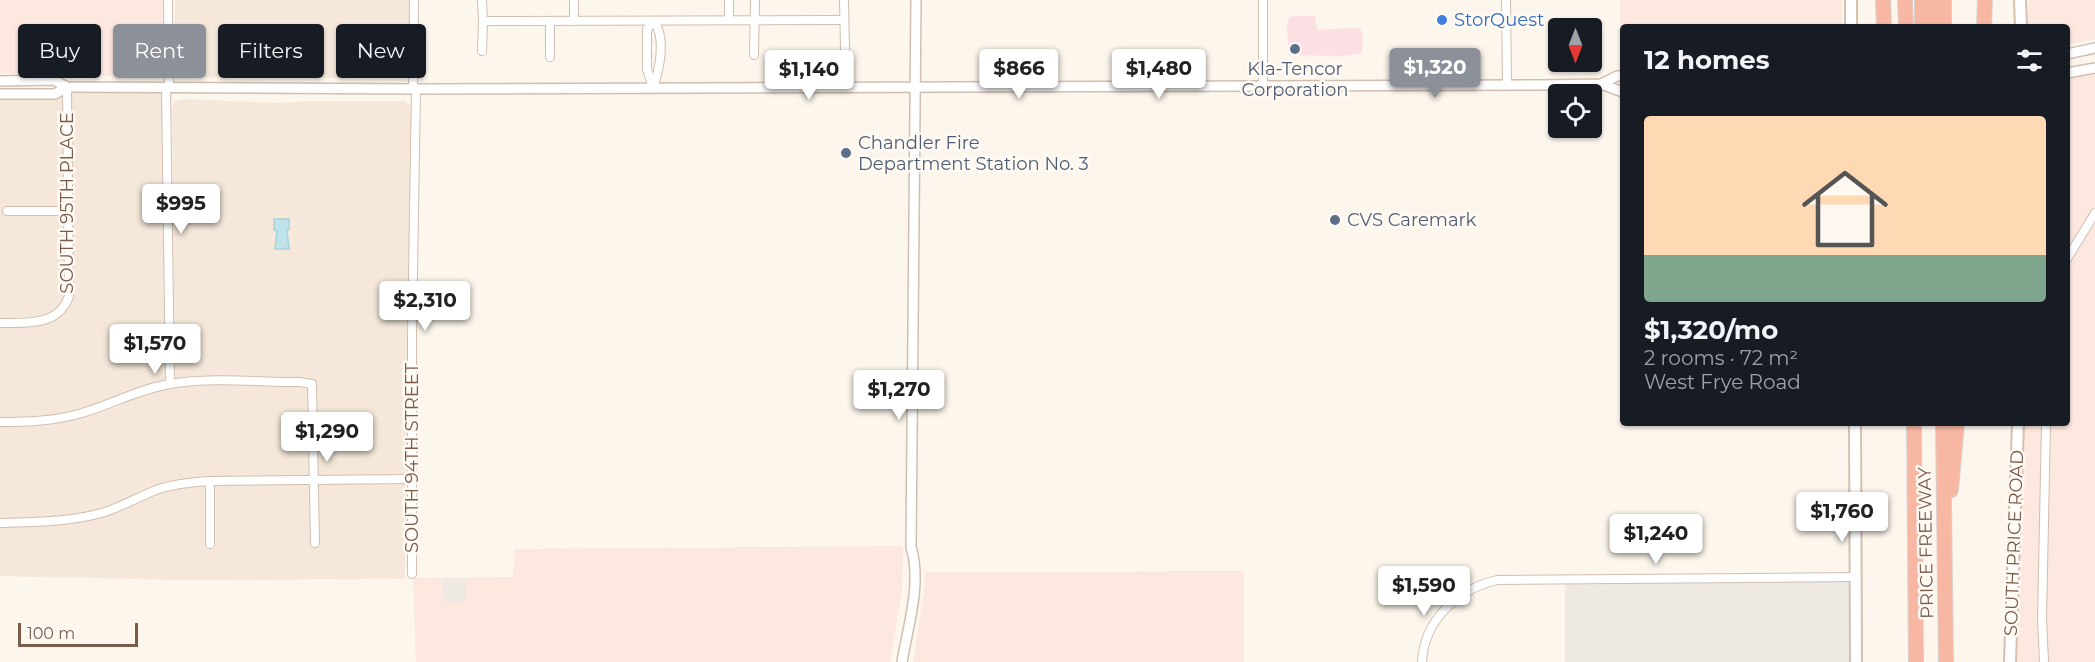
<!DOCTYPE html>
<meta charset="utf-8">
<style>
:root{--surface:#171b24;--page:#20242c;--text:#f1f3f6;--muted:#9ea1a6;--accent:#8c9099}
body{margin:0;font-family:Montserrat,sans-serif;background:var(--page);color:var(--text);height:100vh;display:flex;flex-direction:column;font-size:22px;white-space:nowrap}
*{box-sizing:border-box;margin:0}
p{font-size:20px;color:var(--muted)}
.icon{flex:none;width:33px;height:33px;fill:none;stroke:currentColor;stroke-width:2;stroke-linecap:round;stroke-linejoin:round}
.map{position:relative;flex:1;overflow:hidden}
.sheet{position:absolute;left:1620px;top:24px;width:450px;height:402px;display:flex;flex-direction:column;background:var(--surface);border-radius:6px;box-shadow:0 2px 4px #0004}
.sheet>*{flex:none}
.hud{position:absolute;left:18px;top:24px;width:570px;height:54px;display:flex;gap:12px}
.needle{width:39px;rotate:180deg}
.buttons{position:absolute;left:1548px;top:18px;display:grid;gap:12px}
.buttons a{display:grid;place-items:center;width:54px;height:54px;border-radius:6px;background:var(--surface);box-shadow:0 2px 4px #0004;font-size:30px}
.scale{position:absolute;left:18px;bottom:15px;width:120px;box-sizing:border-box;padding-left:6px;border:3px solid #7a5c4d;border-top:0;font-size:16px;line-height:21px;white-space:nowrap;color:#7a5c4d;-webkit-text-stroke:4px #fffaf3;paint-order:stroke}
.price{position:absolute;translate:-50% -51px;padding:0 14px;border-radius:6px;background:#fff;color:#222;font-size:20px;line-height:39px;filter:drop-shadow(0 2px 3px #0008)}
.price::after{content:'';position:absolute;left:50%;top:36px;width:18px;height:14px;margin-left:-9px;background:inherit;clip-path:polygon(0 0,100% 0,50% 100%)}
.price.active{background:var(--accent);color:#fff}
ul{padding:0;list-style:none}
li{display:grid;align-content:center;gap:12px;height:318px;padding:0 24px}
li span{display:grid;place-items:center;height:186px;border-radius:6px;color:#555}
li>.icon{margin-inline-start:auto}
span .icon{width:108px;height:108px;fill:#fffc;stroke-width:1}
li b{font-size:26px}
h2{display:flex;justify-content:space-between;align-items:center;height:72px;padding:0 24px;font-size:26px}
.chip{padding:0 21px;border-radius:6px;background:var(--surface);box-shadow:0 2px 4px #0004;font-size:21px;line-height:54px}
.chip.active{background:var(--accent);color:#fff}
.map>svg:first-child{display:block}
.residential{fill:#f5e8da}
.commercial{fill:#fde8e0}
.industrial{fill:#efe9e4}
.medical{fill:#fbdfe3}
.water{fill:#bfe3e8;stroke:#a5d3da;stroke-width:1.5}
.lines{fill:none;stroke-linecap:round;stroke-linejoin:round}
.minor-casing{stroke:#d1beb0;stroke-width:10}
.tertiary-casing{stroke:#d1beb0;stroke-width:12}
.secondary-casing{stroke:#d6c0b0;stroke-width:14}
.motorway-casing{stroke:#dad1cd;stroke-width:16}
.minor{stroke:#fff;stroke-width:8}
.tertiary{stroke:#fff;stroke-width:9}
.secondary{stroke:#fff;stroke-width:10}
.motorway{stroke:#f7b7a3;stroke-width:14}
.shop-dot{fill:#3f7fe0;stroke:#fffaf3;stroke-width:2}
.service-dot{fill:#5c6f8a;stroke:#fffaf3;stroke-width:2}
.labels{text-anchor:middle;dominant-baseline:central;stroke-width:5;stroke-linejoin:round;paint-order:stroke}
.shop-label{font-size:18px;fill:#366cbe;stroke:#fffaf3;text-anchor:start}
.service-label{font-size:18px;fill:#4e5e75;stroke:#fffaf3;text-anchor:start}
.street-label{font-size:18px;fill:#7a5c4d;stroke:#fffaf3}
</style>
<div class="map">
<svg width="2095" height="662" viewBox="0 0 2095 662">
<rect width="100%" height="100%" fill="#fdf6ec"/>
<g class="residential">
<polygon points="175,0 410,0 408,75 402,78 180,77 175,71"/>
<polygon points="67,87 166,87 174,299 172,108 175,101 186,99 279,103 313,101 404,101 409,104 412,111 405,579 179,580 0,576 0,100 51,99"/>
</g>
<g class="commercial">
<polygon points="0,0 163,0 163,69 159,75 155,76 53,76 0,73"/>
<polygon points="1620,0 1842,0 1842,27 1623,27 1623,71 1621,71"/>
<polygon points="2029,0 2095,0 2095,39 2067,45 2067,27 2026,27"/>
<polygon points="2095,74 2095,662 2016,662 2024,423 2067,423 2067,78"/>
<polygon points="903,546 902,592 890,662 416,662 413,578 513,577 515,549"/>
<polygon points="1244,571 1244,662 913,662 924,593 925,572"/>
</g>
<g class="industrial">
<polygon points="1856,577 1856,662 1565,662 1565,578"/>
<polygon points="466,578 466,602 443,602 442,579"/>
</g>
<polygon class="medical" points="1294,16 1315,16 1317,30 1356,28 1361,30 1363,36 1362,53 1343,56 1289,55 1287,25 1289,18"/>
<polygon class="water" points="274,219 289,219 289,230 287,230 289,249 275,249 277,231 274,230"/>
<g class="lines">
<g class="minor-casing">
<g id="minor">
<polyline points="168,0 169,87"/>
<polyline points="482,0 483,21 844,20"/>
<polyline points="574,0 574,21"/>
<polyline points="729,0 729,20"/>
<polyline points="844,0 845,49"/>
<polyline points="1263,0 1263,86"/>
<polyline points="1506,0 1507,85"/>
<path d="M654,21C666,38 660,68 653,88L647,69V29Z"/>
<polyline points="482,51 483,21"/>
<polyline points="754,55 755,0"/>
<polyline points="550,57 550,21"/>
<polyline points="166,87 170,384"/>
<polyline points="413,89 414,0"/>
<polyline points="7,211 68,211"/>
<polyline points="2067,259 2095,213"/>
<path d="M0,323C27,323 59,326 69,296L67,87"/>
<path d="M0,422C28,422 55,421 82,413C112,404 139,389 170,384C212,377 257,382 300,382L312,384L315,543"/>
<polyline points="210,481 210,544"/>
<path d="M0,523C35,522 71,522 105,512C122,506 139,497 156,490C173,484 191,482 210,481L412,479"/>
<polyline points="412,574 412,336 416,89"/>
<path d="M1422,662C1424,620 1458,589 1497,580L1856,577"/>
<polyline points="2044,662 2042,619 2046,423"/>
</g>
</g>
<g class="tertiary-casing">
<g id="tertiary">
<polyline points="2067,54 2095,48"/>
<polyline points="2067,73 2095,68"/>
<polyline points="0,81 54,80 67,87 416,89 1543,85 1601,84 1617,76 1623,76"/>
<polyline points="1601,84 1623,92"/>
<polyline points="0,94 55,94 67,87"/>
<path d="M902,662C908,626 922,583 911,547L916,0"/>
</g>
</g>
<g class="secondary-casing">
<g id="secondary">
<polyline points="1851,0 1851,27"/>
<polyline points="2020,0 2021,27"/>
<polyline points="1855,423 1856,662"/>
<polyline points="2010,662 2018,423"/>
</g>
</g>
<g class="motorway-casing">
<g id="motorway">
<polyline points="1883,0 1884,27"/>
<polyline points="1905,0 1906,27"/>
<polyline points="1934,0 1935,27"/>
<polyline points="1922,27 1922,0"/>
<polyline points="1944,27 1944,0"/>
<polyline points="1984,27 1985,0"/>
<polyline points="1914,423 1916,662"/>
<polyline points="1943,423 1946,662"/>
<polyline points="1951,490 1957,423"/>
</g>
</g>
<use href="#minor" class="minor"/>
<use href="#tertiary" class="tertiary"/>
<use href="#secondary" class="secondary"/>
<use href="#motorway" class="motorway"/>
</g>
<circle class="shop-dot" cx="1442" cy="20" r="6"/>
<g class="service-dot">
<circle cx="1295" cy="49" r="6"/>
<circle cx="846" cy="153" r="6"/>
<circle cx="1335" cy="220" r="6"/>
</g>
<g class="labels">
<g class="shop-label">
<text x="1454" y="20">StorQuest</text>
</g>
<g class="service-label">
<text x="1295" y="69" text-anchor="middle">Kla-Tencor<tspan x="1295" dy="21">Corporation</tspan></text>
<text x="858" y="143">Chandler Fire<tspan x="858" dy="21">Department Station No. 3</tspan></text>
<text x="1347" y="220">CVS Caremark</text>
</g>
<g class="street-label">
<text transform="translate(67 203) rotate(-90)">SOUTH 95TH PLACE</text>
<text transform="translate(412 458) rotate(-90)">SOUTH 94TH STREET</text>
<text transform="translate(1926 543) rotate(-91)">PRICE FREEWAY</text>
<text transform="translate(2014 543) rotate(-88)">SOUTH PRICE ROAD</text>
</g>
</g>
</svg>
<div class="buttons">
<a><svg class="needle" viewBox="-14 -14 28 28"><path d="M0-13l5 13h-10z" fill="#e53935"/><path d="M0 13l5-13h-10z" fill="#9ea1a6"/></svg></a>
<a><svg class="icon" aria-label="locate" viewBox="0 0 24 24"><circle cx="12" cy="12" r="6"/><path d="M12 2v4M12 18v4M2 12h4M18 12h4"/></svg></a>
</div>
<div class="scale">100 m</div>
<b class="price active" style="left:1435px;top:99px">$1,320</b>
<b class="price" style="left:1019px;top:100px">$866</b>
<b class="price" style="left:1159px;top:100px">$1,480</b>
<b class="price" style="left:809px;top:101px">$1,140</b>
<b class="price" style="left:181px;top:235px">$995</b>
<b class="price" style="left:425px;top:332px">$2,310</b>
<b class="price" style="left:155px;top:375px">$1,570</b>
<b class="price" style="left:899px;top:421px">$1,270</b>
<b class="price" style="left:327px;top:463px">$1,290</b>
<b class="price" style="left:1842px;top:543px">$1,760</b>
<b class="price" style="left:1656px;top:565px">$1,240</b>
<b class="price" style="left:1424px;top:617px">$1,590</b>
<div class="hud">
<a class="chip">Buy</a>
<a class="chip active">Rent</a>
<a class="chip">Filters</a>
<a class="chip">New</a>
</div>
<section class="sheet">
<h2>12 homes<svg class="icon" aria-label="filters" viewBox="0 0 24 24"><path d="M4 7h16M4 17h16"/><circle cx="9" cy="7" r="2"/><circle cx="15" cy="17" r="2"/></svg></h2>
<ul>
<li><span style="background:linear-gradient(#ffd9b3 75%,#7fa58c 0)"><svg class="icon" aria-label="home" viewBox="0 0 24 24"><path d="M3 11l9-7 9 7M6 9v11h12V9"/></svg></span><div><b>$1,320/mo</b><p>2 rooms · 72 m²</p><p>West Frye Road</p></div></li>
</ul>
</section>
</div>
